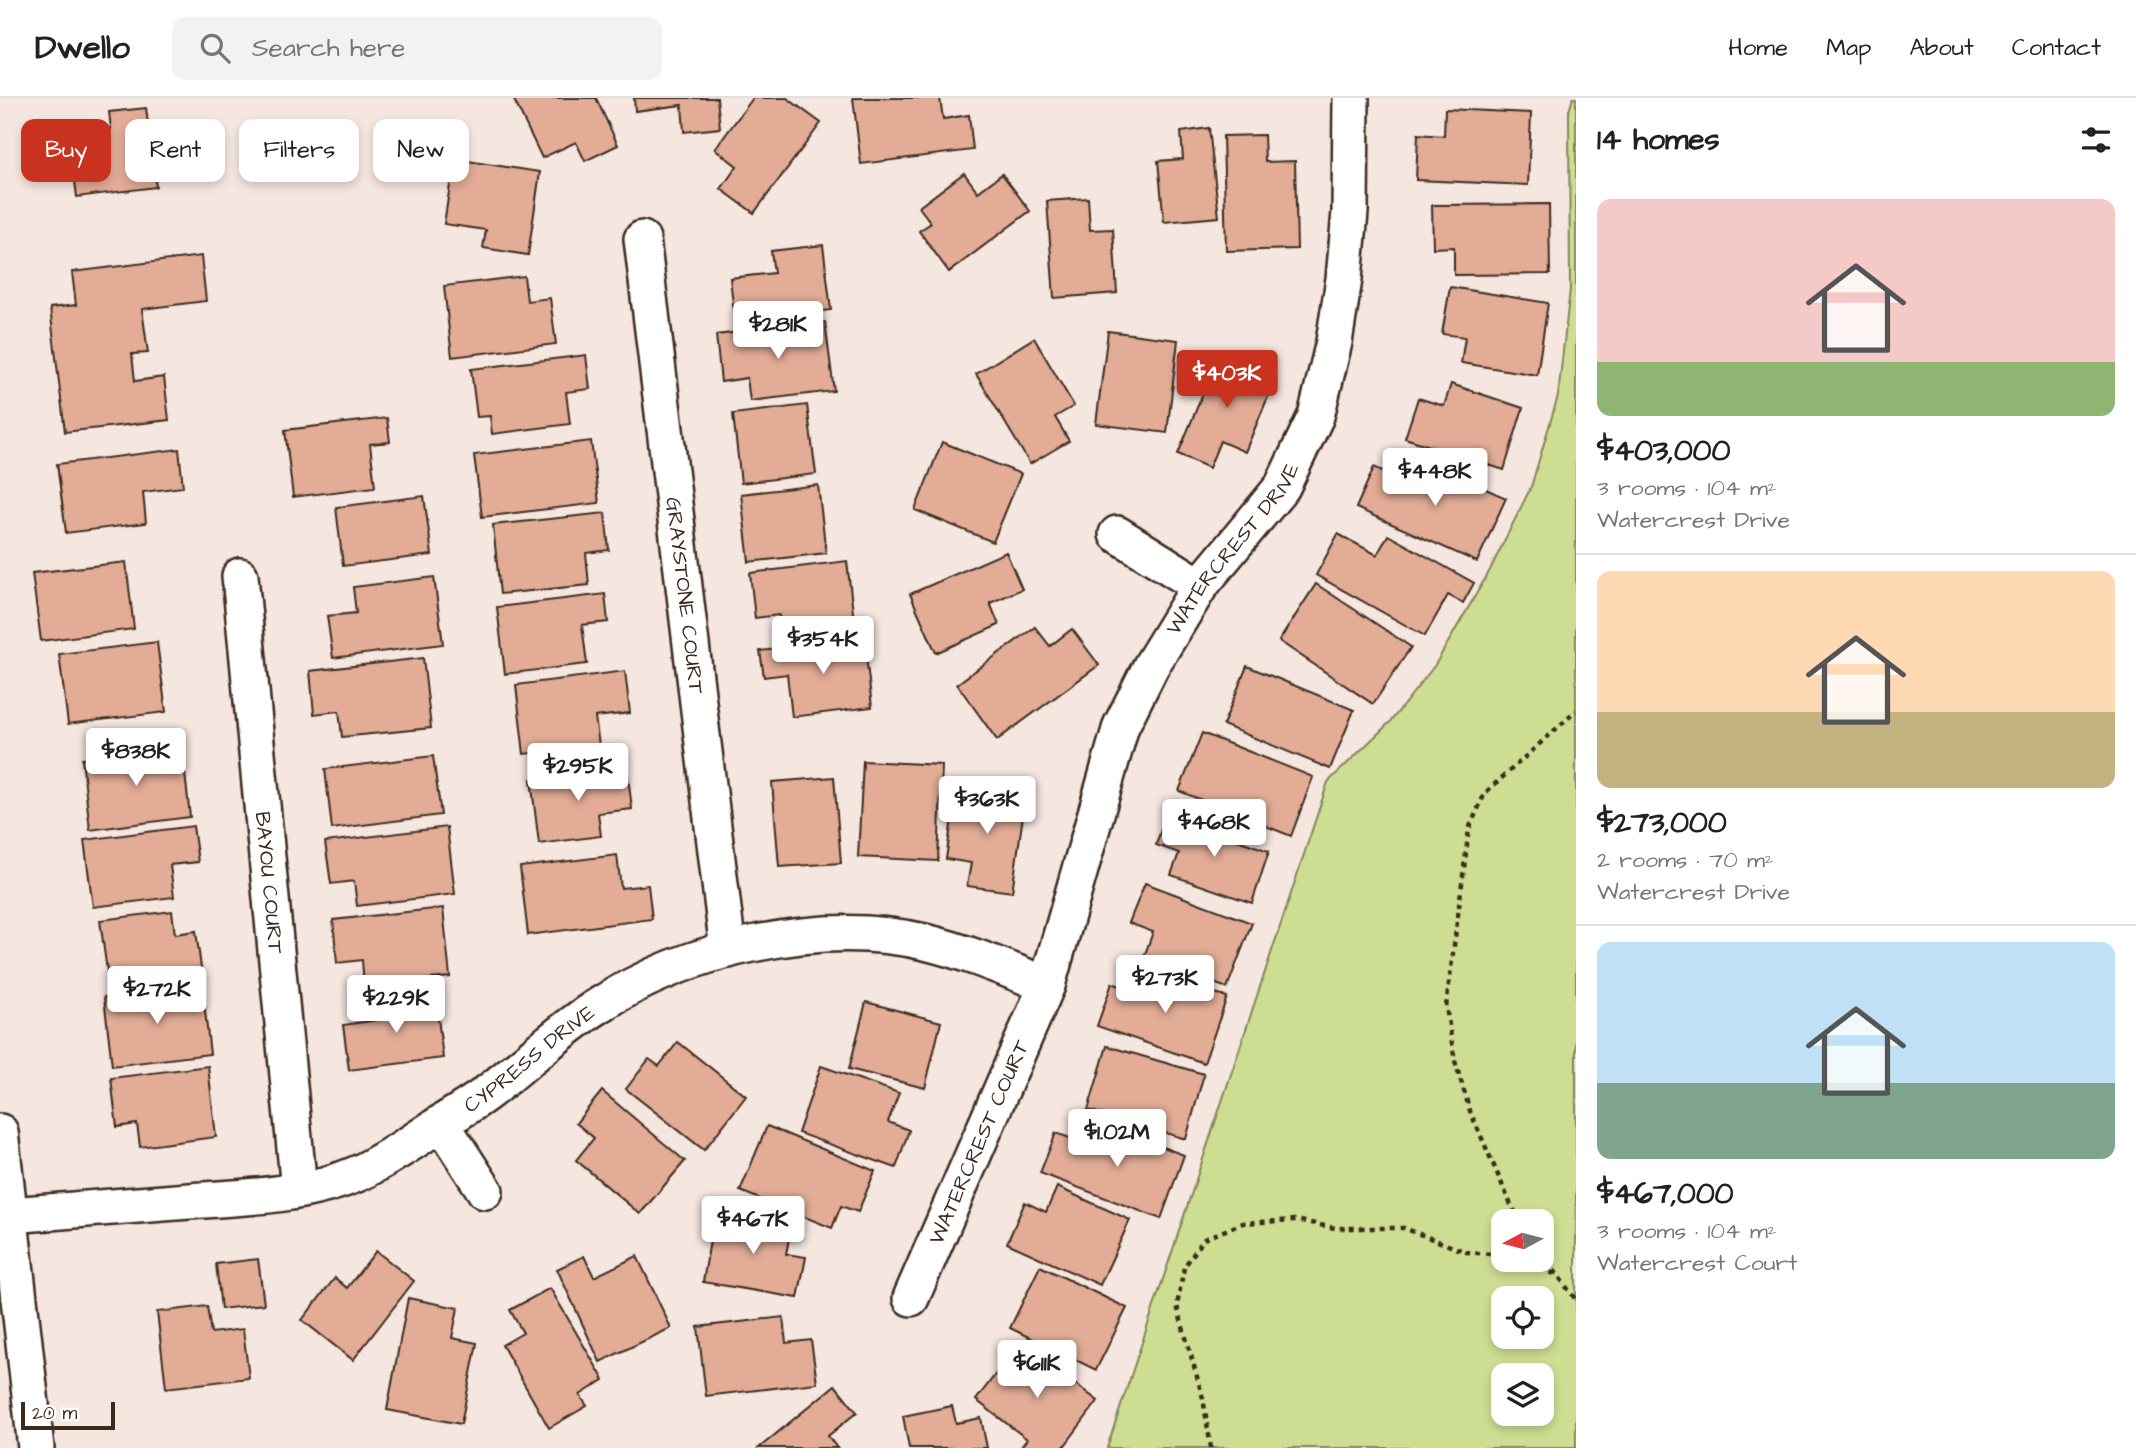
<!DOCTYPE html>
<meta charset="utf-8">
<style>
:root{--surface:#fff;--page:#f2f2f2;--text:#202124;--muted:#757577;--line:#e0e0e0;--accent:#c8321e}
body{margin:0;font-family:"Architects Daughter",sans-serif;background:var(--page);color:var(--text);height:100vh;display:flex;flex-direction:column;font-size:26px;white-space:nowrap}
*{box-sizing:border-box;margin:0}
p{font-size:23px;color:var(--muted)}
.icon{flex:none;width:38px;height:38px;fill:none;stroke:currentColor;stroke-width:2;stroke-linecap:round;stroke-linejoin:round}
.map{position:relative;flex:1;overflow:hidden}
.sheet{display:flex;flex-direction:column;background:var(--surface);width:560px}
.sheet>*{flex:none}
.top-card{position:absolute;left:21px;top:21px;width:665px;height:63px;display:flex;gap:14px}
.needle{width:46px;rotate:263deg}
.fabs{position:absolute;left:1491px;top:1111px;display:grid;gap:14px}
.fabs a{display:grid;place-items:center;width:63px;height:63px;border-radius:14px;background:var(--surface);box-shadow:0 4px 10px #0003;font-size:35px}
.scale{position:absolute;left:21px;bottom:18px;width:94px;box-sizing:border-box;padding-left:7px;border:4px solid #3b2a1e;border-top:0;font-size:19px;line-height:24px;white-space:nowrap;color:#3b2a1e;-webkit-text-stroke:5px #fff;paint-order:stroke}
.price{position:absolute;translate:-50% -60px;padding:0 16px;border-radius:7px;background:#fff;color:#222;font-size:23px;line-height:46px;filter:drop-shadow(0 2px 4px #0008)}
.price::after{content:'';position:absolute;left:50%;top:42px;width:21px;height:16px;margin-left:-10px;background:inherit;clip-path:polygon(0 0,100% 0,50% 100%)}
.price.current{background:var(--accent);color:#fff}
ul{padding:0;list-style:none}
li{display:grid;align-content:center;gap:14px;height:371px;padding:0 21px}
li+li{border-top:2px solid var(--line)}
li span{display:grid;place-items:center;height:217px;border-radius:14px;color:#555}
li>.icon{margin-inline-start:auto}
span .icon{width:126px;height:126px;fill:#fffc;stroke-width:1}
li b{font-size:30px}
h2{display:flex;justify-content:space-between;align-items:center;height:84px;padding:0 21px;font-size:30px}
.tag{padding:0 24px;border-radius:14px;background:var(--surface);box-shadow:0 4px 10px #0003;font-size:24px;line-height:63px}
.tag.current{background:var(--accent);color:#fff}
header{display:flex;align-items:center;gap:42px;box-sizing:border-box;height:98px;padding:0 35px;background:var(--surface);border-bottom:2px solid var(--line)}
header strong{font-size:33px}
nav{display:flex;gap:38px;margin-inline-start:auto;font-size:24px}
.search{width:490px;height:63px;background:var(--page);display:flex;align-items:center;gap:18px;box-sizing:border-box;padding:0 24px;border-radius:14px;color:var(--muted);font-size:26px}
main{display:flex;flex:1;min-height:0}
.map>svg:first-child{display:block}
.green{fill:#cdde92;stroke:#848458;stroke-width:2;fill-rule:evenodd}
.building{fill:#e2ac96;stroke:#3b2a1e;stroke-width:2}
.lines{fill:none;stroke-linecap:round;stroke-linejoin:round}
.minor-casing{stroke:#3b2a1e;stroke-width:40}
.path{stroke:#3b2a1e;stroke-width:4.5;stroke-dasharray:5 5;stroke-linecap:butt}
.minor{stroke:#fff;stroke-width:35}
.labels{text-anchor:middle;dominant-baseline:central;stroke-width:5;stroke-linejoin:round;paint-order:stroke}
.street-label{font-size:21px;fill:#3b2a1e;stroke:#fff}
</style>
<header>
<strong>Dwello</strong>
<div class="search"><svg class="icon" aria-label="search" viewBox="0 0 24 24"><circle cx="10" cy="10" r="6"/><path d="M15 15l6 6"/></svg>Search here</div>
<nav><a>Home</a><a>Map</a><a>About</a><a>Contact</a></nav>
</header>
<main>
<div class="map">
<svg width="1576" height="1350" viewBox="0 0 1576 1350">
<rect width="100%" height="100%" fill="#f6e6e0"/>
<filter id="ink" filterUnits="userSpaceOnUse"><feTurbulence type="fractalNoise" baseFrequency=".0143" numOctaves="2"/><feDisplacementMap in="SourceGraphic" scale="14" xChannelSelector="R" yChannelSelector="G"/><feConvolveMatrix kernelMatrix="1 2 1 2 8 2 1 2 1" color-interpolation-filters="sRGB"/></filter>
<g filter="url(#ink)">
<path class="green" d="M1573,0H1576V1350H1107L1328,684L1390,624L1435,567L1489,474L1531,389L1558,298L1570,191L1569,13ZM1503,1124H1542V1162H1503ZM1542,1200V1239H1503V1200ZM1503,1278H1542V1316H1503Z"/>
<g class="building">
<polygon points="513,0 596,0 618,47 585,63 576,44 542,60"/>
<polygon points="634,0 717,0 720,30 684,34 682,7 635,13"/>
<polygon points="753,0 787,0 821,25 754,115 721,91 737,68 715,51"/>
<polygon points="853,0 940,0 943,21 969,17 973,52 861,66"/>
<polygon points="146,10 156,89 77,99 69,36 111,31 109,14"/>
<polygon points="1445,11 1531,15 1528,87 1416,82 1418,36 1444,38"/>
<polygon points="1209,30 1219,119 1164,124 1158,63 1183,61 1181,34"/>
<polygon points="1264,37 1265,64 1295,63 1297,151 1226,153 1223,38"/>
<polygon points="454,61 540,74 528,157 483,150 486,132 444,126"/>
<polygon points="964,75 978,94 1002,76 1030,113 949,174 919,133 931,125 919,109"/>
<polygon points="1088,100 1090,132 1113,131 1117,195 1054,200 1047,103"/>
<polygon points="1549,106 1550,176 1454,177 1454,149 1433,150 1432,107"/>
<polygon points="823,147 831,212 735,224 730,180 774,175 771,153"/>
<polygon points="201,158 206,203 142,211 148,255 132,256 135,283 164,279 169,322 65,334 50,210 76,207 72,174"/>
<polygon points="524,178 527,203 550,200 556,246 452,259 444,188"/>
<polygon points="1450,189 1548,205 1537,277 1461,265 1465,239 1442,236"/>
<polygon points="825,224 834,293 750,303 747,280 721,284 716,237"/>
<polygon points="1108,233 1178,242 1167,335 1096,326"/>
<polygon points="1034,240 1074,308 1055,319 1069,343 1030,366 976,276"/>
<polygon points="1219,256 1276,280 1245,354 1220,343 1209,370 1178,356"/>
<polygon points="586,257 590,291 566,294 570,326 492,336 490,318 477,319 471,271"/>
<polygon points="1451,286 1523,310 1504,372 1405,340 1418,300 1444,308"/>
<polygon points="807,307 816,376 741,385 733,316"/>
<polygon points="387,320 390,344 370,346 375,389 293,399 285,332"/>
<polygon points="591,343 599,405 482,419 474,357"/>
<polygon points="942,344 1021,376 993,444 915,412"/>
<polygon points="179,351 183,389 143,394 146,425 66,435 57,366"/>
<polygon points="1425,364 1506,400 1477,464 1356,410 1374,369 1414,387"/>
<polygon points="818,387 826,455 749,464 741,396"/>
<polygon points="424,398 432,457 343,468 336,409"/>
<polygon points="605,415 609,452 586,455 589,487 500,496 493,427"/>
<polygon points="1338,436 1377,457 1388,437 1474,485 1463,505 1448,497 1425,538 1316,477"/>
<polygon points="1006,454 1022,491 990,505 999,527 936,555 910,496"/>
<polygon points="847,463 855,532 782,541 779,517 755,520 750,475"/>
<polygon points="126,464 134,531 41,543 32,475"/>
<polygon points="434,479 443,546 333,560 327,518 356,515 353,489"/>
<polygon points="1316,486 1411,549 1373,606 1279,543"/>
<polygon points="605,496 608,524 582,527 587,566 505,576 497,509"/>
<polygon points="1035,529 1050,548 1072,531 1099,567 997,642 957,586"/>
<polygon points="864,540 872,609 792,619 787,576 764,579 760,553"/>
<polygon points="157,544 166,614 68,626 59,556"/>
<polygon points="423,560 431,630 342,639 339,613 314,616 310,573"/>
<polygon points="1247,568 1354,612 1330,671 1223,627"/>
<polygon points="625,573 630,615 595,619 599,647 524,656 516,587"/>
<polygon points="1202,635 1313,679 1291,738 1179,693"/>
<polygon points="182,649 190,719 90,732 82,661"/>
<polygon points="433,658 441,717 332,731 325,671"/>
<polygon points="863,663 942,667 938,763 858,759"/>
<polygon points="627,669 632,711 598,715 601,738 539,746 531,681"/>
<polygon points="834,679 841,765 779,769 772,684"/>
<polygon points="957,687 1026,697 1012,794 967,788 971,765 946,761"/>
<polygon points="1166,717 1269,753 1252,805 1171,777 1179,755 1156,747"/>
<polygon points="193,728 198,764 170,767 174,799 93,809 84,742"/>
<polygon points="447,729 455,796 357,808 354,783 331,786 325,744"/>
<polygon points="617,757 621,790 648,787 652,821 528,837 520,769"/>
<polygon points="1145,785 1252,825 1227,890 1144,859 1153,834 1129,825"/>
<polygon points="443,810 450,879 364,888 362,862 337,865 333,822"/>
<polygon points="172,813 175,836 196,833 202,877 109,888 100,822"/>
<polygon points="1146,871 1227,899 1204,965 1097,928 1112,885 1138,894"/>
<polygon points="202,887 210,956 112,968 104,899"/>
<polygon points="435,896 443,960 349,972 343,927 384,921 382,902"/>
<polygon points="866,904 941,924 925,990 849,971"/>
<polygon points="678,944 746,998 704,1052 626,991 649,961 659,968"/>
<polygon points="1107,948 1204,976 1186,1041 1088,1012"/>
<polygon points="208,968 216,1039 140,1049 137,1026 117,1029 111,980"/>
<polygon points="821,968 899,995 888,1024 909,1032 896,1070 798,1035"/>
<polygon points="602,993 685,1063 640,1116 576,1062 594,1040 576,1025"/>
<polygon points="767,1028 875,1073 858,1114 841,1108 832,1130 740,1093"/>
<polygon points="1106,1028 1184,1057 1161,1121 1040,1075 1056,1035 1098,1050"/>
<polygon points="1057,1089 1130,1122 1100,1187 1007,1145 1025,1104 1046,1114"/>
<polygon points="715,1113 792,1126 786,1156 806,1159 798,1200 703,1184"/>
<polygon points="376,1153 414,1183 353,1262 302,1222 335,1180 347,1190"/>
<polygon points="584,1158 594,1179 637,1158 671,1230 600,1264 557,1171"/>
<polygon points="258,1161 264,1206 221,1211 216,1166"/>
<polygon points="1040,1168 1127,1210 1096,1272 1010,1230"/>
<polygon points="550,1190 604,1282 580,1297 587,1308 549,1330 502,1247 523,1235 510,1212"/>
<polygon points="408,1200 458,1210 452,1240 477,1245 461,1326 387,1312"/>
<polygon points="207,1208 211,1235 243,1231 249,1280 166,1290 157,1214"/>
<polygon points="783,1219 786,1245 811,1242 817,1285 706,1298 698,1229"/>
<polygon points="1020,1244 1098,1303 1063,1350 1020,1350 1027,1341 976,1302"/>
<polygon points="835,1287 857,1314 828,1338 837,1350 759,1350"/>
<polygon points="952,1308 956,1325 981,1320 987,1350 909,1350 903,1318"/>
</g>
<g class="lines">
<g class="minor-casing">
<g id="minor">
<path id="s1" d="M642,141L728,852"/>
<polyline points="1117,436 1200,488"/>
<path id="s2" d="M240,478L299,1092"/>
<polyline points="441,1025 485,1093"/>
<polyline points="0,1034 36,1350"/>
<path id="s3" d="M10,1117C70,1112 129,1108 189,1103C245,1099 307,1098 359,1075C388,1061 414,1043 441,1025C458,1014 476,1004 492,991C527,964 560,932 598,908C688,850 819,820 925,844C967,854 1007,871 1047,887"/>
<path id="s4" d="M911,1200L1047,887L1121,628L1151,568L1200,488L1282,389L1316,318L1334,244L1344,181L1350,114L1351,0"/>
</g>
</g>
<g class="path">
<polyline points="1521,1124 1511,1107 1470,1013 1455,963 1446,909 1469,731 1485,695 1576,613"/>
<polyline points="1542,1156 1576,1202"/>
<polyline points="1523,1162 1554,1176"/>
<polyline points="1211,1350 1203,1300 1177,1208 1184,1169 1204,1141 1243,1125 1296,1122 1335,1130 1404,1130 1466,1154 1503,1157"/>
</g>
<use href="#minor" class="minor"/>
</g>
</g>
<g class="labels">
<g class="street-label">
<text stroke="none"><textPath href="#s4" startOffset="821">WATERCREST DRIVE</textPath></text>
<text stroke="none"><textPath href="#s1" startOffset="359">GRAYSTONE COURT</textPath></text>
<text stroke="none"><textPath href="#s2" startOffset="308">BAYOU COURT</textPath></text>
<text stroke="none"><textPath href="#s3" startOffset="558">CYPRESS DRIVE</textPath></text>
<text stroke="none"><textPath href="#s4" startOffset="170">WATERCREST COURT</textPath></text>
</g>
</g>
</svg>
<div class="fabs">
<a><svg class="needle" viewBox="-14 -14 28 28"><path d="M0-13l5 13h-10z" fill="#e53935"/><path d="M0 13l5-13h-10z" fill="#757577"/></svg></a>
<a><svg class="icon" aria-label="locate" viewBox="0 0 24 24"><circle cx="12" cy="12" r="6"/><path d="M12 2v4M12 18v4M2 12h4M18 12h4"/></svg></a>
<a><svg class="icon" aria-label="layers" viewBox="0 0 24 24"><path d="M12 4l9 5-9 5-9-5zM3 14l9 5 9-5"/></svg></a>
</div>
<div class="scale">20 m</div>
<b class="price" style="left:778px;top:263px">$281K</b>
<b class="price current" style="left:1227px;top:312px">$403K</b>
<b class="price" style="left:1435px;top:410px">$448K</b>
<b class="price" style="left:823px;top:578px">$354K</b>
<b class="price" style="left:136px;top:690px">$838K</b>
<b class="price" style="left:578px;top:705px">$295K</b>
<b class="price" style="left:987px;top:738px">$363K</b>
<b class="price" style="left:1214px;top:761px">$468K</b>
<b class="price" style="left:1165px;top:917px">$273K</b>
<b class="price" style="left:157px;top:928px">$272K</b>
<b class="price" style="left:396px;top:937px">$229K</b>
<b class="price" style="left:1117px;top:1071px">$1.02M</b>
<b class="price" style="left:753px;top:1158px">$467K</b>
<b class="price" style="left:1037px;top:1302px">$611K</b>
<div class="top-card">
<a class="tag current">Buy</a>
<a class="tag">Rent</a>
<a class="tag">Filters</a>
<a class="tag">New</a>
</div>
</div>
<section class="sheet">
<h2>14 homes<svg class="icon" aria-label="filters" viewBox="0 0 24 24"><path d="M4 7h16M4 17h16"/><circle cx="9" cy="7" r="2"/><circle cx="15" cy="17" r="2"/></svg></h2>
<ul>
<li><span style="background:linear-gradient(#f6c9c9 75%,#8fb573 0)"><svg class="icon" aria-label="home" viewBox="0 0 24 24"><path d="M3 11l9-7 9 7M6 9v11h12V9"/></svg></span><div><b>$403,000</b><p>3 rooms · 104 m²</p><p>Watercrest Drive</p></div></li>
<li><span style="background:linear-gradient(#ffd9b3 65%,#c2b280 0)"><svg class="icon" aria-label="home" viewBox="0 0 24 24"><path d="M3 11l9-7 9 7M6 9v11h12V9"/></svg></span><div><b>$273,000</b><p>2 rooms · 70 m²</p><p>Watercrest Drive</p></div></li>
<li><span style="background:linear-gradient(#bfe0f5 65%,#7fa58c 0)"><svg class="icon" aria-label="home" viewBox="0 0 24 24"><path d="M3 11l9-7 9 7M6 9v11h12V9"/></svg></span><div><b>$467,000</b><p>3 rooms · 104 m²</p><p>Watercrest Court</p></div></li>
</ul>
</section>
</main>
